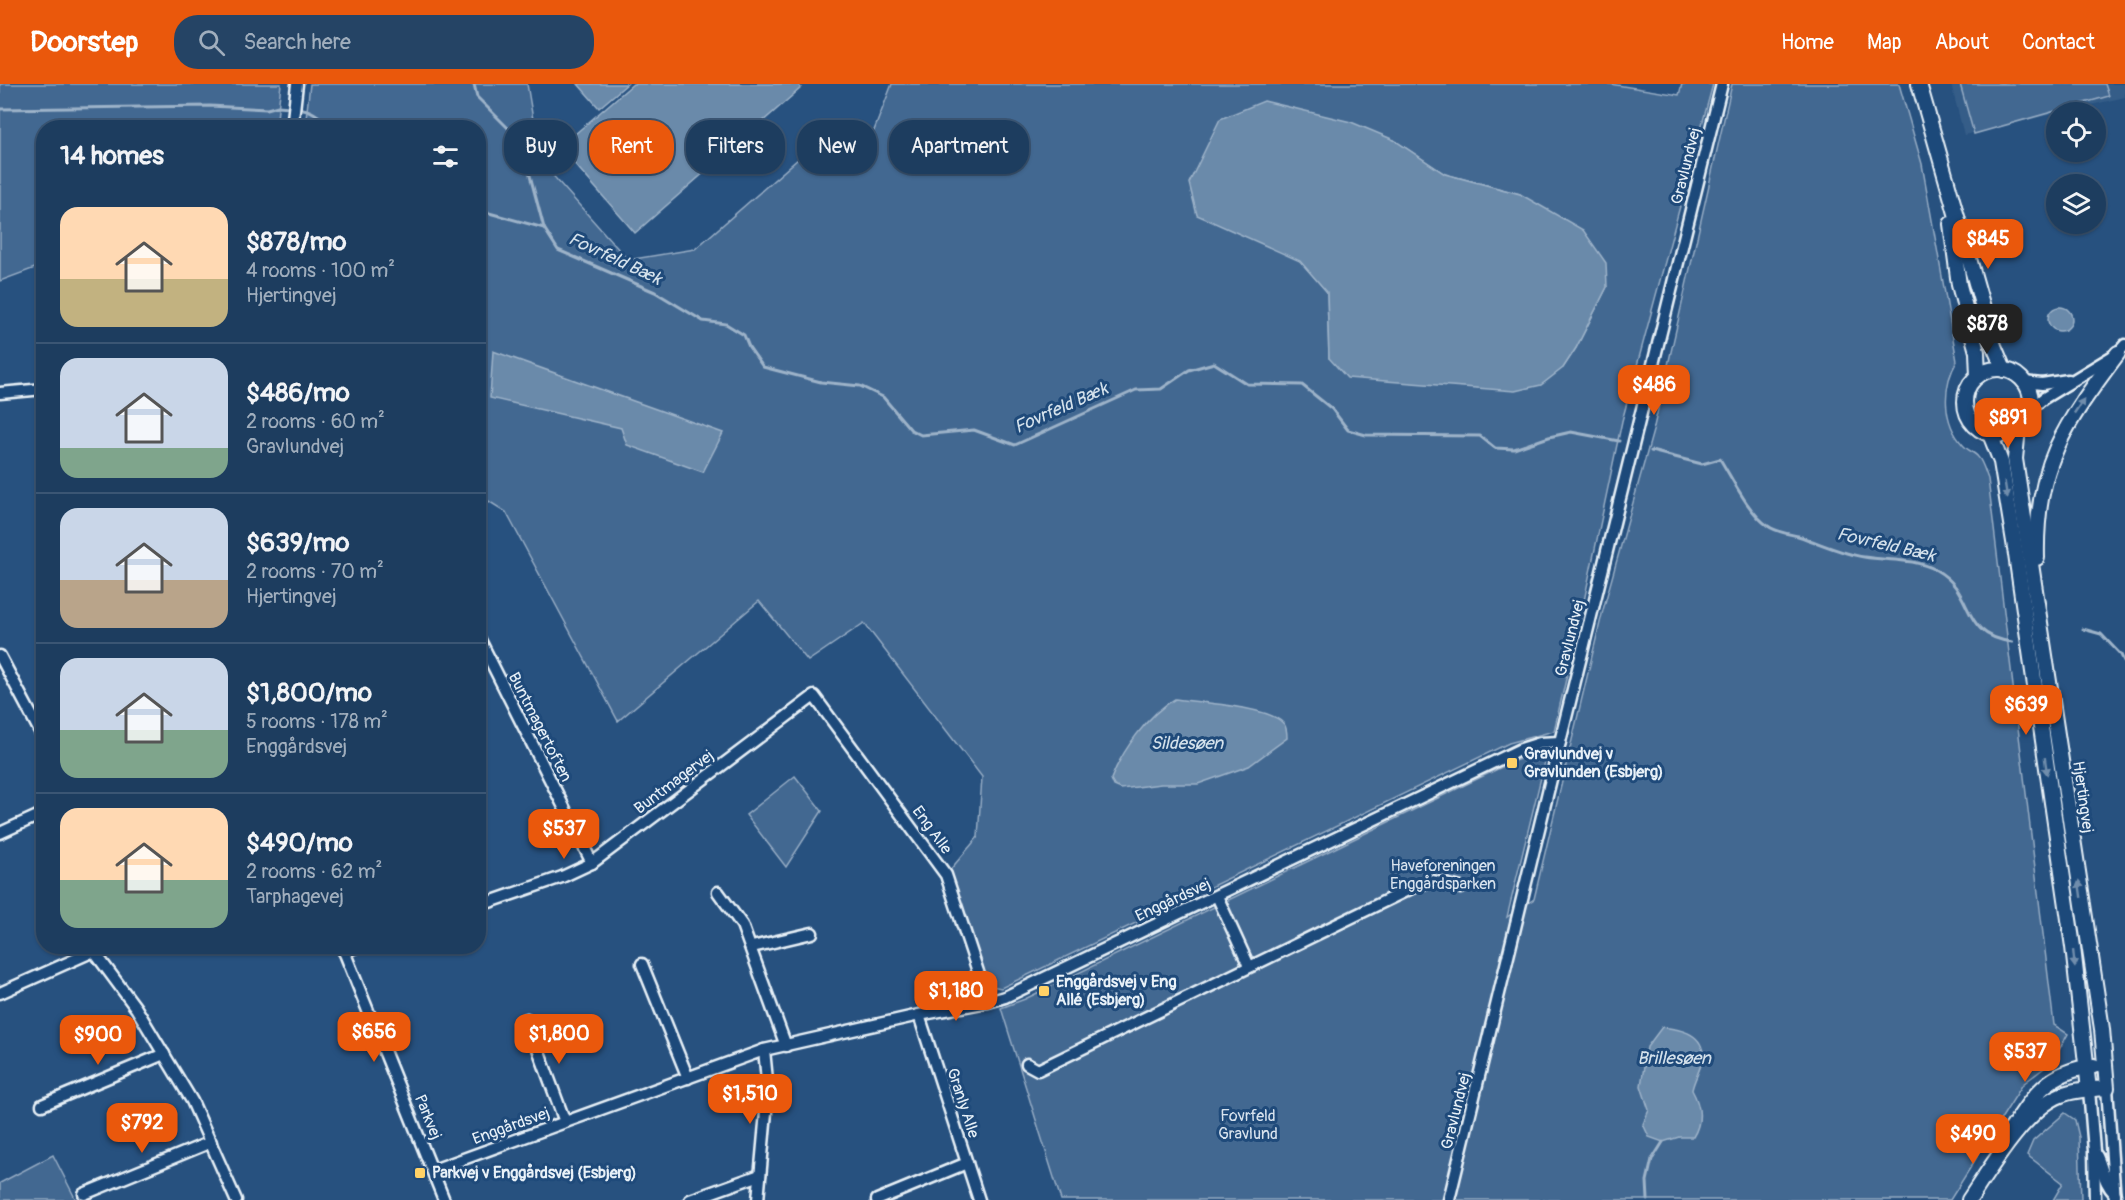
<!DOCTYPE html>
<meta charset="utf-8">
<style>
:root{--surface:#1d3d5f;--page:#254465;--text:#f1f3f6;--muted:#a0aebd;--line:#3b5674;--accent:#ea580c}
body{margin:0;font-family:Pangolin,sans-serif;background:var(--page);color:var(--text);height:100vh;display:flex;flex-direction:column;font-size:22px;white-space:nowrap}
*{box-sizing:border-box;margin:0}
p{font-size:20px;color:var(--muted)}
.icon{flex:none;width:33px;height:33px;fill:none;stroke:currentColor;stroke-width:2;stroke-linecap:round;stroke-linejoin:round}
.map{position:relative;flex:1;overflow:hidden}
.side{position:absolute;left:36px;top:36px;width:450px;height:834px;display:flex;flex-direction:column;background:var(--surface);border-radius:24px;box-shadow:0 2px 4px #0004,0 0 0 2px var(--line)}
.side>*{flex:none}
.guide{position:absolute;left:504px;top:36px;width:570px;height:54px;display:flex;gap:12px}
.fabs{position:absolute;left:2046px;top:18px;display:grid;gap:12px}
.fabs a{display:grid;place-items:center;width:60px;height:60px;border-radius:50%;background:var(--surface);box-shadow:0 2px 4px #0004,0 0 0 2px var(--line);font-size:30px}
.price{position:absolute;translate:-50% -51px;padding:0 14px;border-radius:12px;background:var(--accent);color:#fff;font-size:20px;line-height:39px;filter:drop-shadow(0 2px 3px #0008)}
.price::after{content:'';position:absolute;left:50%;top:36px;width:18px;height:14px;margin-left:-9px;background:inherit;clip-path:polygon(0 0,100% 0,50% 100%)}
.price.active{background:#222;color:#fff}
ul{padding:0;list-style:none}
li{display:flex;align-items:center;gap:18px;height:150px;padding:0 24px}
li+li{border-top:2px solid var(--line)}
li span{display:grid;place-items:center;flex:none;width:168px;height:120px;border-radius:18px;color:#555}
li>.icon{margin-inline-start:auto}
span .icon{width:72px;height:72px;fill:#fffc;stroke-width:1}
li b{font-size:26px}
h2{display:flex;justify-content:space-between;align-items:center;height:72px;padding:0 24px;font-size:26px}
.tag{padding:0 21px;border-radius:24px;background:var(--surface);box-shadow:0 2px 4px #0004,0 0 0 2px var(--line);font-size:21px;line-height:54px}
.tag.active{background:var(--accent);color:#fff}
header{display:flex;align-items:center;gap:36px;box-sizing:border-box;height:84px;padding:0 30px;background:var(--accent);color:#fff}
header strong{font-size:28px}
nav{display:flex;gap:33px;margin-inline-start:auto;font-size:21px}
.search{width:420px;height:54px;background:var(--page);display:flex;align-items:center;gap:15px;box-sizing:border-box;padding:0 21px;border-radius:24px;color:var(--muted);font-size:22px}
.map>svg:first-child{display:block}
.built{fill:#355d88}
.green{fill:#436891;stroke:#96acc4;stroke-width:1.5;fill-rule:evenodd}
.water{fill:#6b8aaa;stroke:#9db3c9;stroke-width:1.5}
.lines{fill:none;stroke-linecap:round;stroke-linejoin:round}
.stream{stroke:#9db3c9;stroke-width:3}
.minor-casing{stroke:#e8f1f8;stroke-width:15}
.major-casing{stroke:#e8f1f8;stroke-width:18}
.minor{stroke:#1f4a7a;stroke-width:10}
.major{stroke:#1f4a7a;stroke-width:14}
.oneway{fill:#6f8dac}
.poi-dot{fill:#ffd166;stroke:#1f4a7a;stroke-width:2}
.labels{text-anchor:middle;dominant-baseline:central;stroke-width:6;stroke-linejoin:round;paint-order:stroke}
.street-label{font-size:16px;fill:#e8f1f8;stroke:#1f4a7a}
.poi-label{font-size:16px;font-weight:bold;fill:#e8f1f8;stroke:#1f4a7a;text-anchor:start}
.park-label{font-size:16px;fill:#d8e3ee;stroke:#1f4a7a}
.water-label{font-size:18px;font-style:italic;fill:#d5e2ec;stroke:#1f4a7a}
</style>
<header>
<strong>Doorstep</strong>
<div class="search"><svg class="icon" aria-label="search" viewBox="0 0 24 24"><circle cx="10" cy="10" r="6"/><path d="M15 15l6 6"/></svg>Search here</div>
<nav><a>Home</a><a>Map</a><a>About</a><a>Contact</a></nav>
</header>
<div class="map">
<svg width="2125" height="1116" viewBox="0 0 2125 1116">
<rect width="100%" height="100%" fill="#27517f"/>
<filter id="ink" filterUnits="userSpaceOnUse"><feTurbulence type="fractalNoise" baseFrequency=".0167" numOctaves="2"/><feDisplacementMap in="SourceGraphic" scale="12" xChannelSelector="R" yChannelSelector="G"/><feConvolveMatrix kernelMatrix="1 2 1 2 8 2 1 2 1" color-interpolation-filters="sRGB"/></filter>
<g filter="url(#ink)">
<polygon class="built" points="1951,0 2125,0 2125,13 1964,51"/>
<g class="green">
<polygon points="0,0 281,0 276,43 44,44 43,181 0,197"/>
<path d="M310,0H527L540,77L628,176L695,165L837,41L870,57L892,0H1610L1679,11L1682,0H1713L1622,337L1584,517L1554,647L1509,659L1001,904L987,901L950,786L978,753L982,693L864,539L808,577L759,517L618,637L506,428L479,411L478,44H305ZM1394,56L1445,90L1520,110L1607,203L1576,264L1563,284L1329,274L1327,208L1300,177Z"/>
<path d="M1732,0H1899L1922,80L1957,277C1942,302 1942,338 1963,361C1967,366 1974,368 1978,373C1983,378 1985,388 1988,395L2054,941L2068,950L2052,978L2023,1000L1950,1116H1061L1001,924L1025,915L1514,677L1536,669L1546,673L1507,833L1534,815L1603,526L1653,347Z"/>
<polygon points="1960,0 2105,0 2109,12 1974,50"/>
<polygon points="795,692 822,727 786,783 746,731"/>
<polygon points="2065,1029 2075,1036 2079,1053 2081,1116 2053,1116 2063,1099 2027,1071 2033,1057"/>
<polygon points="53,1071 76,1116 0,1116 0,1099"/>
</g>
<g class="water">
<polygon points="578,0 627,0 599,24"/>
<polygon points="633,0 797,0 801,4 635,149 560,63"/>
<polygon points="1264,17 1351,38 1394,56 1445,90 1520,110 1583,146 1606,179 1607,203 1576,264 1563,284 1541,301 1515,307 1347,294 1329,274 1327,208 1300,177 1197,131 1189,99 1220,35"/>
<circle cx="2060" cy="235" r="12"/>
<polygon points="493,267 723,349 703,388 627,361 621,344 490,314"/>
<path d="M1175,615C1197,618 1272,623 1284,640C1287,644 1287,649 1287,654L1249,682L1198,700H1161L1121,705L1114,702L1111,695C1122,667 1148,630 1175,615Z"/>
<path d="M1662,943C1678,945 1701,948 1703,969C1704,981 1694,994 1692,1006C1701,1022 1703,1037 1693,1053H1679L1663,1058L1649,1053L1643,1040L1649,1026L1641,1002L1647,963Z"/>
</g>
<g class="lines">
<g class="stream">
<polyline points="474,0 477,13 514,50 528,84 544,144"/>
<path d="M297,24C311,25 321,32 330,44"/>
<polyline points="0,25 210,22 267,25 278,22 290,23"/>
<polyline points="478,126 544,144 558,166 655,208 703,237 726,240 744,251 749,263 763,283 821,298 860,302 883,313 911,346 921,351 974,346 1015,361 1136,306 1161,305 1189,286 1214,279 1247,300 1302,301 1332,325 1348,346 1366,351 1480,352 1495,364 1514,365 1549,353 1571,348 1619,357"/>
<path d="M1651,367L1702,380L1720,375C1733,396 1748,428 1768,442C1776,448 1789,450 1798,452C1820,459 1842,470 1864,473C1888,477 1914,474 1936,486C1977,509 1958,551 2012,558"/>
<polyline points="2083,545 2101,550 2121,571 2125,579"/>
<polyline points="1653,1074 1663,1058"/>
<polyline points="1648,1116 1647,1097 1652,1075"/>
</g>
<g class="minor-casing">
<g id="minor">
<polyline points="292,44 297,0"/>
<polyline points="2023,298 2042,300 2068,296"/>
<polyline points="0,309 44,305"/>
<polyline points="2029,326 2044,314 2118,269 2125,261"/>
<polyline points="478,552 592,779"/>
<polyline points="0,572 44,655"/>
<polyline points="0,749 44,729"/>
<polyline points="718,808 742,841 786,962"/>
<polyline points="1217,812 1249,882"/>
<polyline points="478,822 562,793 592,779 814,612 946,791 988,918"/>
<polyline points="90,862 136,924 192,1017 236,1116"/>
<polyline points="342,862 444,1116"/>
<polyline points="752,863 812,849"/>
<polyline points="344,868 358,862"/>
<polyline points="642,880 688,994"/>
<polyline points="0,909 94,867"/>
<polyline points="919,931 979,1116"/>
<polyline points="527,935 565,1038"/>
<polyline points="1027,980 1038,986 1418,801 1433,797 1461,804"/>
<polyline points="2107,1004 2115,1116"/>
<polyline points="2089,1006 2094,1067 2095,1116"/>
<polyline points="42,1021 164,970"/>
<path d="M2097,1072C2104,1087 2103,1098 2115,1110"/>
<polyline points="433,1086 764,966 919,931 988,918 1005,913 1521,665 1540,659 1560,658"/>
<polyline points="84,1110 211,1058"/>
<polyline points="690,1116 760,1091"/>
<polyline points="758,1116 768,1006 764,966"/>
<polyline points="877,1116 967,1079"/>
<polyline points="1449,1116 1560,658 1722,0"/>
</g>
</g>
<g class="major-casing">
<g id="major">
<polyline points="1919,0 1994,262 2004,286"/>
<polyline points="1951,140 1959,201 1977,268 1978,292"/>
<circle cx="1998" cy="318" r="33"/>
<polyline points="1990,350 2001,378 2015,464 2073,863 2089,1006"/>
<path d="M2037,474C2035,381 2065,340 2118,269"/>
<path d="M2011,1046C2034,1010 2049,987 2094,982"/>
<path d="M1969,1116C1989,1086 2026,1024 2061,1011C2075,1005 2092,1005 2107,1004L2102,945L2015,375L2018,344"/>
</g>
</g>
<use href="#minor" class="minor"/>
<use href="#major" class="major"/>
</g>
<defs><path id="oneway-solid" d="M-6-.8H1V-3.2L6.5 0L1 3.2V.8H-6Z" transform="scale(1.5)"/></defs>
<g class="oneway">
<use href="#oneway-solid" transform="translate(2079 322) rotate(-56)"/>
<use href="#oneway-solid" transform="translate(2006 406) rotate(81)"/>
<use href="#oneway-solid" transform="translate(2046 682) rotate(82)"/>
<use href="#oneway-solid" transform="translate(2080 805) rotate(-98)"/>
<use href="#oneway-solid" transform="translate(2074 875) rotate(84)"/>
</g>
</g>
<g class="poi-dot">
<rect x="1506" y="673" width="12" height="12" rx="3"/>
<rect x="1038" y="901" width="12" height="12" rx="3"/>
<rect x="414" y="1083" width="12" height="12" rx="3"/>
</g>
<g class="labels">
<g class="street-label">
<text transform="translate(1686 82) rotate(-76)">Gravlundvej</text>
<text transform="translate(1570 554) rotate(-76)">Gravlundvej</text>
<text transform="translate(540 643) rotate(63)">Buntmagertoften</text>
<text transform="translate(674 698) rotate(-37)">Buntmagervej</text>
<text transform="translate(2083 713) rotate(82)">Hjertingvej</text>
<text transform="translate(932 746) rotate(54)">Eng Alle</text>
<text transform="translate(1173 816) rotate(-25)">Enggårdsvej</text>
<text transform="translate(963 1019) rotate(72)">Granly Alle</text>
<text transform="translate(1456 1027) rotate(-76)">Gravlundvej</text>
<text transform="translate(428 1033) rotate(68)">Parkvej</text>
<text transform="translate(511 1042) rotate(-20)">Enggårdsvej</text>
</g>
<g class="poi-label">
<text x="1524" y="670">Gravlundvej v<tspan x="1524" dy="18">Gravlunden (Esbjerg)</tspan></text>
<text x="1056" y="898">Enggårdsvej v Eng<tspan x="1056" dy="18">Allé (Esbjerg)</tspan></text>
<text x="432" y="1089">Parkvej v Enggårdsvej (Esbjerg)</text>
</g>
<g class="park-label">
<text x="1443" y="782">Haveforeningen<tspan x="1443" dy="18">Enggårdsparken</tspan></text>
<text x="1248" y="1032">Fovrfeld<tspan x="1248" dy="18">Gravlund</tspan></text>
</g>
<g class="water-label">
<text transform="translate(615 175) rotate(25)">Fovrfeld Bæk</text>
<text transform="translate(1061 324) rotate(-24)">Fovrfeld Bæk</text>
<text transform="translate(1886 461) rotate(13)">Fovrfeld Bæk</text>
<text x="1187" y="659">Sildesøen</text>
<text x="1674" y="974">Brillesøen</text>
</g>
</g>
</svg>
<div class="fabs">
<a><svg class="icon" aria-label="locate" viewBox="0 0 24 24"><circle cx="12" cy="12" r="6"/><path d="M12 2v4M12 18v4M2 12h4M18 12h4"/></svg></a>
<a><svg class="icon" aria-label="layers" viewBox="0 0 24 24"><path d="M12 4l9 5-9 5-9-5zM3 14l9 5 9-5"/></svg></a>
</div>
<b class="price" style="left:1988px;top:186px">$845</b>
<b class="price active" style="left:1987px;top:271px">$878</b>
<b class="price" style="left:1654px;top:332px">$486</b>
<b class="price" style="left:2008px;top:365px">$891</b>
<b class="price" style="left:2026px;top:652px">$639</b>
<b class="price" style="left:564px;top:776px">$537</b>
<b class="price" style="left:956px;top:938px">$1,180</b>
<b class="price" style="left:374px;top:979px">$656</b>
<b class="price" style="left:559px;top:981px">$1,800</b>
<b class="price" style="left:98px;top:982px">$900</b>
<b class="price" style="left:2025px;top:999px">$537</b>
<b class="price" style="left:750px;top:1041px">$1,510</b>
<b class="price" style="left:142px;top:1070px">$792</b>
<b class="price" style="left:1973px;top:1081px">$490</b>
<div class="guide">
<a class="tag">Buy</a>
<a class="tag active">Rent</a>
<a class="tag">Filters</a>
<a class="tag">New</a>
<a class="tag">Apartment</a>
</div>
<section class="side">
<h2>14 homes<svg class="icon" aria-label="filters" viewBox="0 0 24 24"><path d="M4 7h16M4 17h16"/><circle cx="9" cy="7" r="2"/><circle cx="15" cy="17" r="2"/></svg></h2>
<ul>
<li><span style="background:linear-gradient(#ffd9b3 60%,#c2b280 0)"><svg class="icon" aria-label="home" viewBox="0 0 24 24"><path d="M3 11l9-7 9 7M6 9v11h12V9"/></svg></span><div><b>$878/mo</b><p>4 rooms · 100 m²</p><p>Hjertingvej</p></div></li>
<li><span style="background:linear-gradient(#c9d6e8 75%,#7fa58c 0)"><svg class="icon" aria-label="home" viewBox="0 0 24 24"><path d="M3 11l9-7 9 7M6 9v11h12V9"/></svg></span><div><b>$486/mo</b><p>2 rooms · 60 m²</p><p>Gravlundvej</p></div></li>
<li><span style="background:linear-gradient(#c9d6e8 60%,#b9a48a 0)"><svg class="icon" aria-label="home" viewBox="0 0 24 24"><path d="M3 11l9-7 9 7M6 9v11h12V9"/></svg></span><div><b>$639/mo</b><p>2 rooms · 70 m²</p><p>Hjertingvej</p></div></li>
<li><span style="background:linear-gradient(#c9d6e8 60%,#7fa58c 0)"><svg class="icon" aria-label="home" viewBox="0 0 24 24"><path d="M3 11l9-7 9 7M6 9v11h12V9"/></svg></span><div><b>$1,800/mo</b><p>5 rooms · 178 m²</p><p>Enggårdsvej</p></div></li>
<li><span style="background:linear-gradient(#ffd9b3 60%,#7fa58c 0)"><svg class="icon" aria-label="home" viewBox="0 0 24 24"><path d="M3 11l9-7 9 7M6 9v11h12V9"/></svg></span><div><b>$490/mo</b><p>2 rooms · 62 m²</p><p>Tarphagevej</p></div></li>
</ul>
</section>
</div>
